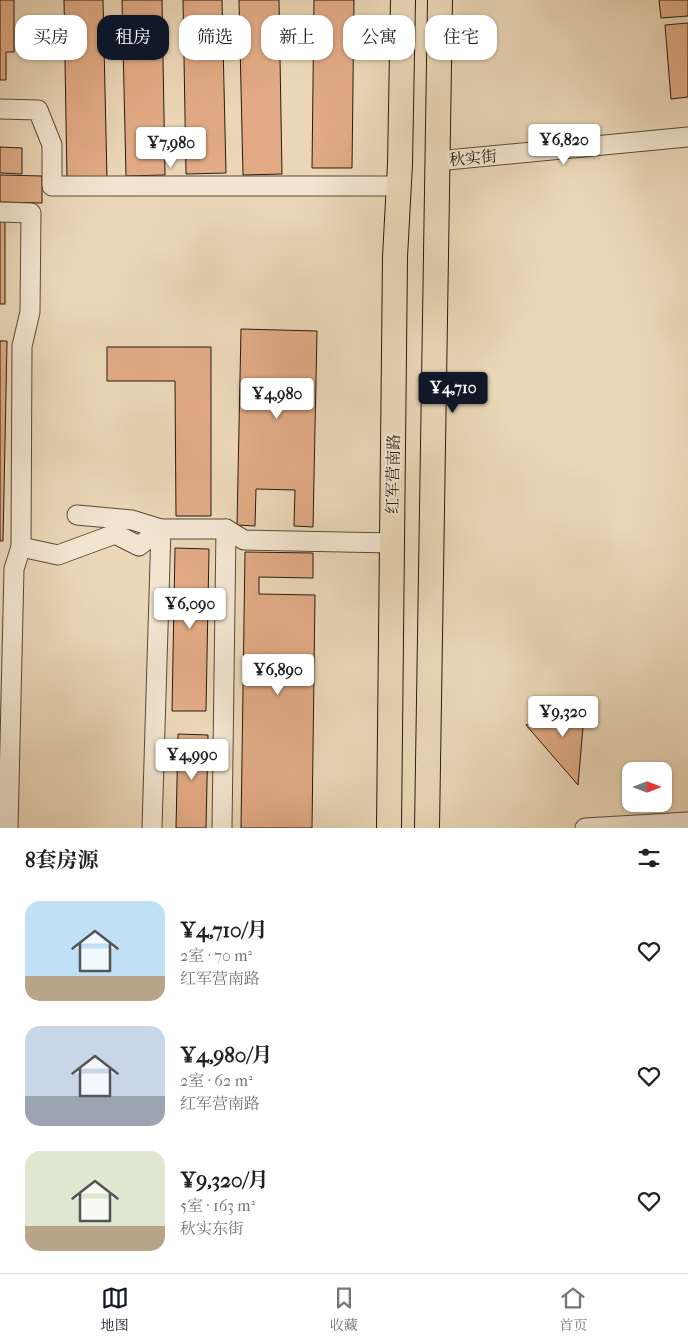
<!DOCTYPE html>
<html lang="zh">
<meta charset="utf-8">
<style>
:root{--surface:#fff;--page:#f6f6f6;--text:#222;--muted:#767676;--line:#e0e0e0;--accent:#111827}
body{margin:0;font-family:"IM FELL French Canon","Noto Serif SC",serif;background:var(--page);color:var(--text);height:100vh;display:flex;flex-direction:column;font-size:19px;white-space:nowrap}
*{box-sizing:border-box;margin:0}
p{font-size:16px;color:var(--muted)}
.icon{flex:none;width:28px;height:28px;fill:none;stroke:currentColor;stroke-width:2;stroke-linecap:round;stroke-linejoin:round}
.map{position:relative;height:828px;overflow:hidden}
.sheet{display:flex;flex-direction:column;background:var(--surface);flex:1}
.sheet>*{flex:none}
.top-card{position:absolute;left:15px;top:15px;width:659px;height:45px;display:flex;gap:10px}
.needle{width:32px;rotate:90deg}
.controls{position:absolute;left:622px;top:762px;display:grid;gap:10px}
.controls a{display:grid;place-items:center;width:50px;height:50px;border-radius:10px;background:var(--surface);box-shadow:0 1px 4px #0004;font-size:25px}
.price{position:absolute;translate:-50% -42px;padding:0 11px;border-radius:5px;background:#fff;color:#222;font-size:16px;line-height:32px;filter:drop-shadow(0 1px 2px #0008)}
.price::after{content:'';position:absolute;left:50%;top:30px;width:15px;height:11px;margin-left:-8px;background:inherit;clip-path:polygon(0 0,100% 0,50% 100%)}
.price.on{background:var(--accent);color:#fff}
ul{padding:0;list-style:none}
li{display:flex;align-items:center;gap:15px;height:125px;padding:0 25px}
li span{display:grid;place-items:center;flex:none;width:140px;height:100px;border-radius:15px;color:#555}
li>.icon{margin-inline-start:auto}
span .icon{width:60px;height:60px;fill:#fffc;stroke-width:1}
li b{font-size:21px}
h2{display:flex;justify-content:space-between;align-items:center;height:60px;padding:0 25px;font-size:21px}
.chip{padding:0 18px;border-radius:15px;background:var(--surface);box-shadow:0 1px 4px #0004;font-size:18px;line-height:45px}
.chip.on{background:var(--accent);color:#fff}
.tab-bar{display:flex;justify-content:space-around;align-items:center;height:70px;border-top:1px solid var(--line);background:var(--surface);font-size:14px;color:var(--muted)}
.tab-bar a{display:grid;justify-items:center;gap:2px}
.tab-bar .on{color:var(--accent)}
.map>svg:first-child{display:block}
.building{fill:#e2ab85;stroke:#261b13}
.lines{fill:none;stroke-linecap:round;stroke-linejoin:round}
.minor-casing{stroke:#574a3c;stroke-width:21}
.major-casing{stroke:#261b13;stroke-width:26}
.minor{stroke:#f2e5d0;stroke-width:19}
.major{stroke:#ebd7b7;stroke-width:24}
.labels{text-anchor:middle;dominant-baseline:central;stroke-width:4;stroke-linejoin:round;paint-order:stroke}
.street-label{font-size:16px;fill:#261b13;stroke:#f2e5d0}
</style>
<div class="map">
<svg width="688" height="828" viewBox="0 0 688 828">
<rect width="100%" height="100%" fill="#ebd7b7"/>
<filter id="stains"><feTurbulence type="fractalNoise" baseFrequency=".004" numOctaves="4"/><feColorMatrix values="0 0 0 0 .2 0 0 0 0 .09 0 0 0 0 .02 0 0 0 .5 -.17"/></filter>
<radialGradient id="worn" r=".72"><stop offset=".6" stop-color="#630" stop-opacity="0"/><stop offset="1" stop-color="#630" stop-opacity=".3"/></radialGradient>
<g class="building">
<polygon points="0,0 14,0 14,52 6,52 6,80 0,80"/>
<polygon points="64,0 103,0 107,179 67,180"/>
<polygon points="122,0 162,0 165,175 126,176"/>
<polygon points="183,0 222,0 226,173 186,174"/>
<polygon points="239,0 279,0 282,174 243,175"/>
<polygon points="314,0 354,0 352,168 312,168"/>
<polygon points="659,0 688,0 688,16 661,18"/>
<polygon points="688,23 688,97 671,99 665,25"/>
<polygon points="0,147 22,148 22,174 0,173"/>
<polygon points="0,175 42,176 42,203 0,202"/>
<rect x="0" y="221" width="5" height="83"/>
<polygon points="241,329 317,331 313,527 294,526 295,490 256,489 255,526 237,525"/>
<polygon points="0,341 7,341 3,541 0,541"/>
<polygon points="107,347 211,347 211,516 176,516 175,381 107,381"/>
<polygon points="175,548 209,549 206,711 172,711"/>
<polygon points="245,552 313,553 313,578 259,577 259,594 315,595 312,828 241,828"/>
<polygon points="585,704 578,785 526,725"/>
<polygon points="178,734 208,735 206,828 176,828"/>
</g>
<g class="lines">
<g class="minor-casing">
<g id="minor">
<polyline points="0,109 38,110 52,145 52,186 399,186"/>
<polyline points="437,161 688,137"/>
<polyline points="0,212 31,213 30,312 22,346 21,547 14,569 8,828"/>
<polyline points="77,515 132,520 161,529"/>
<polyline points="21,547 58,555 115,534 139,546 161,529"/>
<polyline points="152,828 161,529 226,529 244,540 392,543"/>
<polyline points="222,828 226,529"/>
<polyline points="585,828 688,822"/>
</g>
</g>
<g class="major-casing">
<g id="major">
<polyline points="389,828 395,257 400,164 403,0"/>
<polyline points="427,828 440,0"/>
</g>
</g>
<use href="#minor" class="minor"/>
<use href="#major" class="major"/>
</g>
<g class="labels">
<g class="street-label">
<text transform="translate(473 158) rotate(-5)">秋实街</text>
<text transform="translate(393 474) rotate(-89)">红军营南路</text>
</g>
</g>
<rect width="100%" height="100%" filter="url(#stains)"/>
<rect width="100%" height="100%" fill="url(#worn)"/>
</svg>
<div class="controls">
<a><svg class="needle" viewBox="-14 -14 28 28"><path d="M0-13l5 13h-10z" fill="#e53935"/><path d="M0 13l5-13h-10z" fill="#767676"/></svg></a>
</div>
<b class="price" style="left:564px;top:166px">¥6,820</b>
<b class="price" style="left:171px;top:169px">¥7,980</b>
<b class="price on" style="left:453px;top:414px">¥4,710</b>
<b class="price" style="left:277px;top:420px">¥4,980</b>
<b class="price" style="left:190px;top:630px">¥6,090</b>
<b class="price" style="left:278px;top:696px">¥6,890</b>
<b class="price" style="left:563px;top:738px">¥9,320</b>
<b class="price" style="left:192px;top:781px">¥4,990</b>
<div class="top-card">
<a class="chip">买房</a>
<a class="chip on">租房</a>
<a class="chip">筛选</a>
<a class="chip">新上</a>
<a class="chip">公寓</a>
<a class="chip">住宅</a>
</div>
</div>
<section class="sheet">
<h2>8套房源<svg class="icon" aria-label="filters" viewBox="0 0 24 24"><path d="M4 7h16M4 17h16"/><circle cx="9" cy="7" r="2"/><circle cx="15" cy="17" r="2"/></svg></h2>
<ul>
<li><span style="background:linear-gradient(#bfe0f5 75%,#b9a48a 0)"><svg class="icon" aria-label="home" viewBox="0 0 24 24"><path d="M3 11l9-7 9 7M6 9v11h12V9"/></svg></span><div><b>¥4,710/月</b><p>2室 · 70 m²</p><p>红军营南路</p></div><svg class="icon" aria-label="heart" viewBox="0 0 24 24"><path d="M12 20l-8-8c-3-5 5-10 8-4 3-6 11-1 8 4z"/></svg></li>
<li><span style="background:linear-gradient(#c9d6e8 70%,#9aa5b1 0)"><svg class="icon" aria-label="home" viewBox="0 0 24 24"><path d="M3 11l9-7 9 7M6 9v11h12V9"/></svg></span><div><b>¥4,980/月</b><p>2室 · 62 m²</p><p>红军营南路</p></div><svg class="icon" aria-label="heart" viewBox="0 0 24 24"><path d="M12 20l-8-8c-3-5 5-10 8-4 3-6 11-1 8 4z"/></svg></li>
<li><span style="background:linear-gradient(#dfe7d0 75%,#b9a48a 0)"><svg class="icon" aria-label="home" viewBox="0 0 24 24"><path d="M3 11l9-7 9 7M6 9v11h12V9"/></svg></span><div><b>¥9,320/月</b><p>5室 · 163 m²</p><p>秋实东街</p></div><svg class="icon" aria-label="heart" viewBox="0 0 24 24"><path d="M12 20l-8-8c-3-5 5-10 8-4 3-6 11-1 8 4z"/></svg></li>
</ul>
</section>
<nav class="tab-bar">
<a class="on"><svg class="icon" aria-label="map" viewBox="0 0 24 24"><path d="M3 6l6-2 6 2 6-2v14l-6 2-6-2-6 2zM9 4v14M15 6v14"/></svg>地图</a>
<a><svg class="icon" aria-label="saved" viewBox="0 0 24 24"><path d="M7 4h10v16l-5-4-5 4z"/></svg>收藏</a>
<a><svg class="icon" aria-label="home" viewBox="0 0 24 24"><path d="M3 11l9-7 9 7M6 9v11h12V9"/></svg>首页</a>
</nav>
